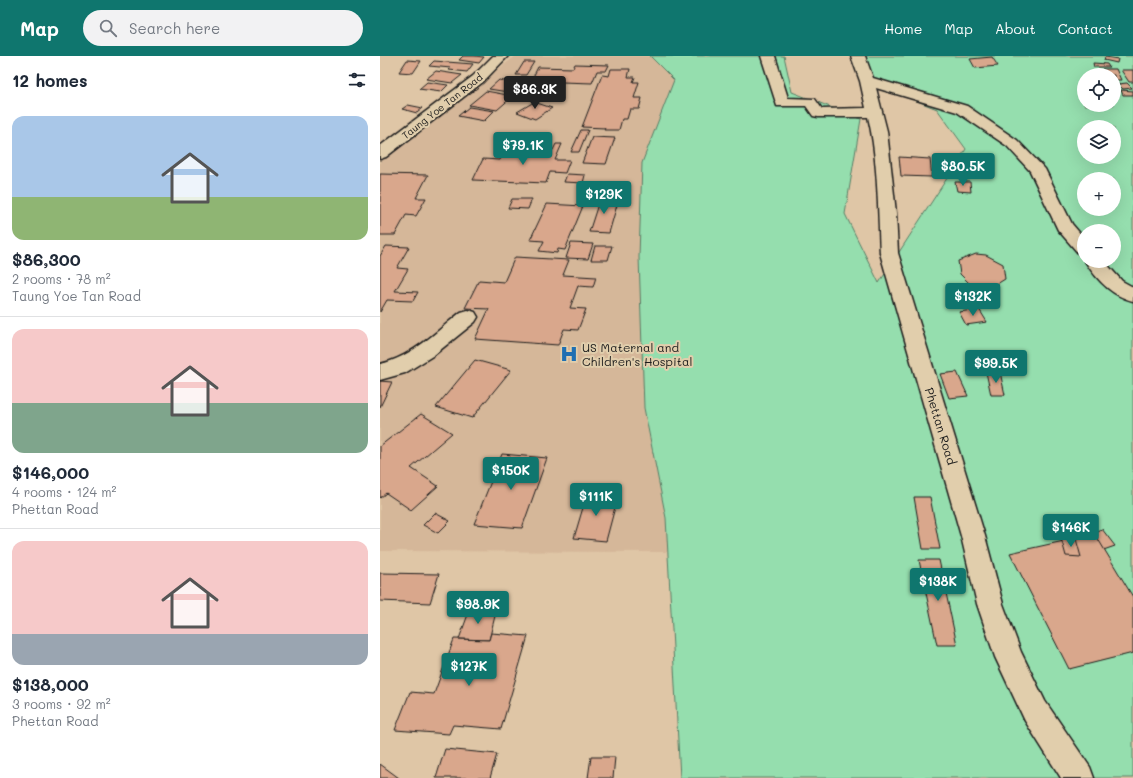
<!DOCTYPE html>
<meta charset="utf-8">
<style>
:root{--surface:#fff;--page:#f2f2f3;--text:#1f2937;--muted:#747a83;--line:#e0e1e3;--accent:#0f766e}
body{margin:0;font-family:Mali,sans-serif;background:var(--page);color:var(--text);height:100vh;display:flex;flex-direction:column;font-size:15px;white-space:nowrap}
*{box-sizing:border-box;margin:0}
p{font-size:13px;color:var(--muted)}
.icon{flex:none;width:22px;height:22px;fill:none;stroke:currentColor;stroke-width:2;stroke-linecap:round;stroke-linejoin:round}
.map{position:relative;flex:1;overflow:hidden}
.sheet{display:flex;flex-direction:column;background:var(--surface);width:380px}
.sheet>*{flex:none}
.tools{position:absolute;left:697px;top:12px;display:grid;gap:8px}
.tools a{display:grid;place-items:center;width:44px;height:44px;border-radius:50%;background:var(--surface);box-shadow:0 4px 16px #0002;font-size:20px}
.price{position:absolute;translate:-50% -34px;padding:0 9px;border-radius:4px;background:var(--accent);color:#fff;font-size:13px;line-height:26px;filter:drop-shadow(0 1px 2px #0008)}
.price::after{content:'';position:absolute;left:50%;top:24px;width:12px;height:9px;margin-left:-6px;background:inherit;clip-path:polygon(0 0,100% 0,50% 100%)}
.price.current{background:#222;color:#fff}
ul{padding:0;list-style:none}
li{display:grid;align-content:center;gap:8px;height:212px;padding:0 12px}
li+li{border-top:1px solid var(--line)}
li span{display:grid;place-items:center;height:124px;border-radius:12px;color:#555}
li>.icon{margin-inline-start:auto}
span .icon{width:72px;height:72px;fill:#fffc;stroke-width:1}
li b{font-size:17px}
h2{display:flex;justify-content:space-between;align-items:center;height:48px;padding:0 12px;font-size:17px}
header{display:flex;align-items:center;gap:24px;box-sizing:border-box;height:56px;padding:0 20px;background:var(--accent);color:#fff}
header strong{font-size:19px}
nav{display:flex;gap:22px;margin-inline-start:auto;font-size:14px}
.search{width:280px;height:36px;background:var(--page);display:flex;align-items:center;gap:10px;box-sizing:border-box;padding:0 14px;border-radius:22px;color:var(--muted);font-size:15px}
main{display:flex;flex:1;min-height:0}
.map>svg:first-child{display:block}
.built{fill:#d5b799}
.green{fill:#95deae;stroke:#587d65;fill-rule:evenodd}
.building{fill:#d9a78c;stroke:#1c1c1c}
.lines{fill:none;stroke-linecap:round;stroke-linejoin:round}
.minor-casing{stroke:#1c1c1c;stroke-width:3}
.minor{fill:#e1ceac;fill-rule:evenodd}
.labels{text-anchor:middle;dominant-baseline:central;stroke-width:4;stroke-linejoin:round;paint-order:stroke}
.far-street-label{font-size:10px;fill:#1c1c1c;stroke:#e1ceac}
.poi-label{font-size:12px;fill:#1c1c1c;stroke:#e1ceac;text-anchor:start}
.street-label{font-size:12px;fill:#1c1c1c;stroke:#e1ceac}
</style>
<header>
<strong>Map</strong>
<div class="search"><svg class="icon" aria-label="search" viewBox="0 0 24 24"><circle cx="10" cy="10" r="6"/><path d="M15 15l6 6"/></svg>Search here</div>
<nav><a>Home</a><a>Map</a><a>About</a><a>Contact</a></nav>
</header>
<main>
<section class="sheet">
<h2>12 homes<svg class="icon" aria-label="filters" viewBox="0 0 24 24"><path d="M4 7h16M4 17h16"/><circle cx="9" cy="7" r="2"/><circle cx="15" cy="17" r="2"/></svg></h2>
<ul>
<li><span style="background:linear-gradient(#a9c7e8 65%,#8fb573 0)"><svg class="icon" aria-label="home" viewBox="0 0 24 24"><path d="M3 11l9-7 9 7M6 9v11h12V9"/></svg></span><div><b>$86,300</b><p>2 rooms · 78 m²</p><p>Taung Yoe Tan Road</p></div></li>
<li><span style="background:linear-gradient(#f6c9c9 60%,#7fa58c 0)"><svg class="icon" aria-label="home" viewBox="0 0 24 24"><path d="M3 11l9-7 9 7M6 9v11h12V9"/></svg></span><div><b>$146,000</b><p>4 rooms · 124 m²</p><p>Phettan Road</p></div></li>
<li><span style="background:linear-gradient(#f6c9c9 75%,#9aa5b1 0)"><svg class="icon" aria-label="home" viewBox="0 0 24 24"><path d="M3 11l9-7 9 7M6 9v11h12V9"/></svg></span><div><b>$138,000</b><p>3 rooms · 92 m²</p><p>Phettan Road</p></div></li>
</ul>
</section>
<div class="map">
<svg width="753" height="722" viewBox="0 0 753 722">
<rect width="100%" height="100%" fill="#dfc6a6"/>
<filter id="ink" filterUnits="userSpaceOnUse"><feTurbulence type="fractalNoise" baseFrequency=".025" numOctaves="2"/><feDisplacementMap in="SourceGraphic" scale="8" xChannelSelector="R" yChannelSelector="G"/><feConvolveMatrix kernelMatrix="1 2 1 2 8 2 1 2 1" color-interpolation-filters="sRGB"/></filter>
<g filter="url(#ink)">
<polygon class="built" points="136,0 344,0 300,722 288,496 0,495 0,101"/>
<path class="green" d="M270,0H404L412,36L481,63L465,158L499,227L586,93L557,53L487,25L483,0H753V722H300L286,462L264,352L259,201L262,107L294,24ZM704,19H734V49H704ZM704,71H734V101H704ZM704,123H734V153H704ZM704,175H734V205H704Z"/>
<g class="building">
<polygon points="83,0 94,0 104,1 99,7 79,4"/>
<polygon points="612,1 618,10 595,12 590,3"/>
<polygon points="725,1 738,3 737,7 724,4"/>
<polygon points="27,4 41,5 33,17 19,16"/>
<polygon points="54,5 93,8 87,16 69,14 71,12 49,10"/>
<polygon points="144,6 154,6 146,19 136,19"/>
<polygon points="713,7 727,8 729,11 714,11"/>
<polygon points="195,8 229,9 226,15 217,15 212,27 151,25 158,11 193,12"/>
<polygon points="231,13 250,13 248,21 255,21 253,26 259,26 254,42 262,42 259,53 250,53 247,63 242,63 239,74 224,74 225,72 202,71 222,19 229,20"/>
<polygon points="722,13 736,13 741,24 734,24 734,19 725,19"/>
<polygon points="741,14 753,14 753,26 749,26"/>
<polygon points="56,15 82,19 72,27 46,23"/>
<polygon points="119,24 144,29 134,37 109,33"/>
<polygon points="47,26 68,29 61,36 39,33"/>
<polygon points="747,27 752,32 743,33 738,28"/>
<polygon points="741,34 753,35 753,39 743,39"/>
<polygon points="106,35 133,40 117,54 89,49"/>
<polygon points="154,46 172,52 155,63 137,56"/>
<polygon points="28,49 43,52 37,57 22,53"/>
<polygon points="89,51 114,55 104,65 78,60"/>
<polygon points="201,74 208,74 199,96 191,96"/>
<polygon points="212,81 235,82 226,108 202,107"/>
<polygon points="176,88 182,88 175,104 190,104 185,117 170,116 166,127 93,124 103,103 120,104 126,92 173,94"/>
<polygon points="519,101 550,103 552,121 521,120"/>
<polygon points="575,113 588,113 590,120 577,120"/>
<polygon points="0,118 48,119 36,142 46,142 36,160 26,159 15,179 0,179"/>
<polygon points="187,118 205,119 203,127 184,126"/>
<polygon points="575,126 590,126 591,136 577,135"/>
<polygon points="220,142 239,142 229,177 209,176"/>
<polygon points="132,143 152,143 148,153 128,152"/>
<polygon points="167,148 203,150 185,194 178,193 177,197 159,195 164,185 150,184"/>
<polygon points="191,187 213,188 208,203 186,202"/>
<polygon points="6,190 29,191 17,212 28,213 15,235 38,236 33,245 7,244 0,256 0,200"/>
<polygon points="215,190 232,190 228,204 211,204"/>
<polygon points="596,198 606,199 623,208 625,223 612,231 591,229 580,218 578,205"/>
<polygon points="135,201 189,204 183,219 216,221 213,231 198,230 190,252 206,253 198,274 184,273 178,289 95,283 109,253 85,252 99,224 124,226"/>
<polygon points="599,253 607,266 586,269 579,256"/>
<polygon points="95,304 131,314 92,362 56,351"/>
<polygon points="577,316 588,340 569,342 560,318"/>
<polygon points="606,316 620,316 625,339 611,339"/>
<polygon points="0,325 12,326 0,351"/>
<polygon points="41,358 72,377 31,412 58,430 31,454 6,437 0,442 0,390"/>
<polygon points="122,398 167,402 142,472 94,468"/>
<polygon points="207,438 238,440 226,485 194,482"/>
<polygon points="534,441 550,441 560,493 543,493"/>
<polygon points="55,457 70,465 58,477 43,469"/>
<polygon points="722,473 735,490 715,497 701,480"/>
<polygon points="715,478 753,541 753,597 689,613 630,497"/>
<polygon points="681,482 696,483 701,501 686,500"/>
<polygon points="539,504 559,504 577,589 557,589"/>
<polygon points="0,517 59,518 50,547 0,545"/>
<polygon points="90,553 116,556 109,584 79,583"/>
<polygon points="111,577 148,580 121,673 73,669 69,678 15,674 30,636 54,638 74,583 109,584"/>
<polygon points="65,693 117,698 110,722 56,722"/>
<polygon points="211,701 235,701 233,722 208,722"/>
<polygon points="0,708 19,722 0,722"/>
</g>
<g class="lines">
<g class="minor-casing">
<g id="minor">
<polygon points="113,0 128,0 103,26 6,101 0,103 0,90 93,20"/>
<path d="M381,0H395L408,42L435,43L442,53L486,52L480,25L471,0H485L493,22L587,50L637,84L665,113L692,168L704,182V199L698,197L678,174L650,115L627,90L577,56L496,32L507,75L516,157L518,197L605,480L623,548L641,596L665,645L710,711L714,722H681L645,665L615,601L597,548L581,480L500,197C498,154 498,102 488,61H438L433,60L426,50H397Z"/>
<path d="M705,205H724L742,225L753,231V245C732,240 716,223 705,205Z"/>
<path d="M88,254L95,256L98,261L95,266L54,299L25,317L0,324V308C31,302 57,275 81,256Z"/>
</g>
</g>
<use href="#minor" class="minor"/>
</g>
</g>
<defs>
<g id="hospital-bare" transform="scale(1.38)"><path d="M-5-5h3v3.5h4V-5h3V5h-3V1.5h-4V5h-3Z" fill="#1f6fb2" stroke="#e1ceac" stroke-width="2.5" paint-order="stroke"/></g>
</defs>
<g fill-rule="evenodd">
<use href="#hospital-bare" x="189" y="298"/>
</g>
<g class="labels">
<g class="far-street-label">
<text transform="translate(62 50) rotate(-38)">Taung Yoe Tan Road</text>
</g>
<g class="poi-label">
<text x="202" y="291">US Maternal and<tspan x="202" dy="14">Children's Hospital</tspan></text>
</g>
<g class="street-label">
<text transform="translate(561 370) rotate(73)">Phettan Road</text>
</g>
</g>
</svg>
<div class="tools">
<a><svg class="icon" aria-label="locate" viewBox="0 0 24 24"><circle cx="12" cy="12" r="6"/><path d="M12 2v4M12 18v4M2 12h4M18 12h4"/></svg></a>
<a><svg class="icon" aria-label="layers" viewBox="0 0 24 24"><path d="M12 4l9 5-9 5-9-5zM3 14l9 5 9-5"/></svg></a>
<a>+</a>
<a>−</a>
</div>
<b class="price current" style="left:155px;top:54px">$86.3K</b>
<b class="price" style="left:143px;top:110px">$79.1K</b>
<b class="price" style="left:583px;top:131px">$80.5K</b>
<b class="price" style="left:224px;top:159px">$129K</b>
<b class="price" style="left:593px;top:261px">$132K</b>
<b class="price" style="left:616px;top:328px">$99.5K</b>
<b class="price" style="left:131px;top:435px">$150K</b>
<b class="price" style="left:216px;top:461px">$111K</b>
<b class="price" style="left:691px;top:492px">$146K</b>
<b class="price" style="left:558px;top:546px">$138K</b>
<b class="price" style="left:98px;top:569px">$98.9K</b>
<b class="price" style="left:89px;top:631px">$127K</b>
</div>
</main>
